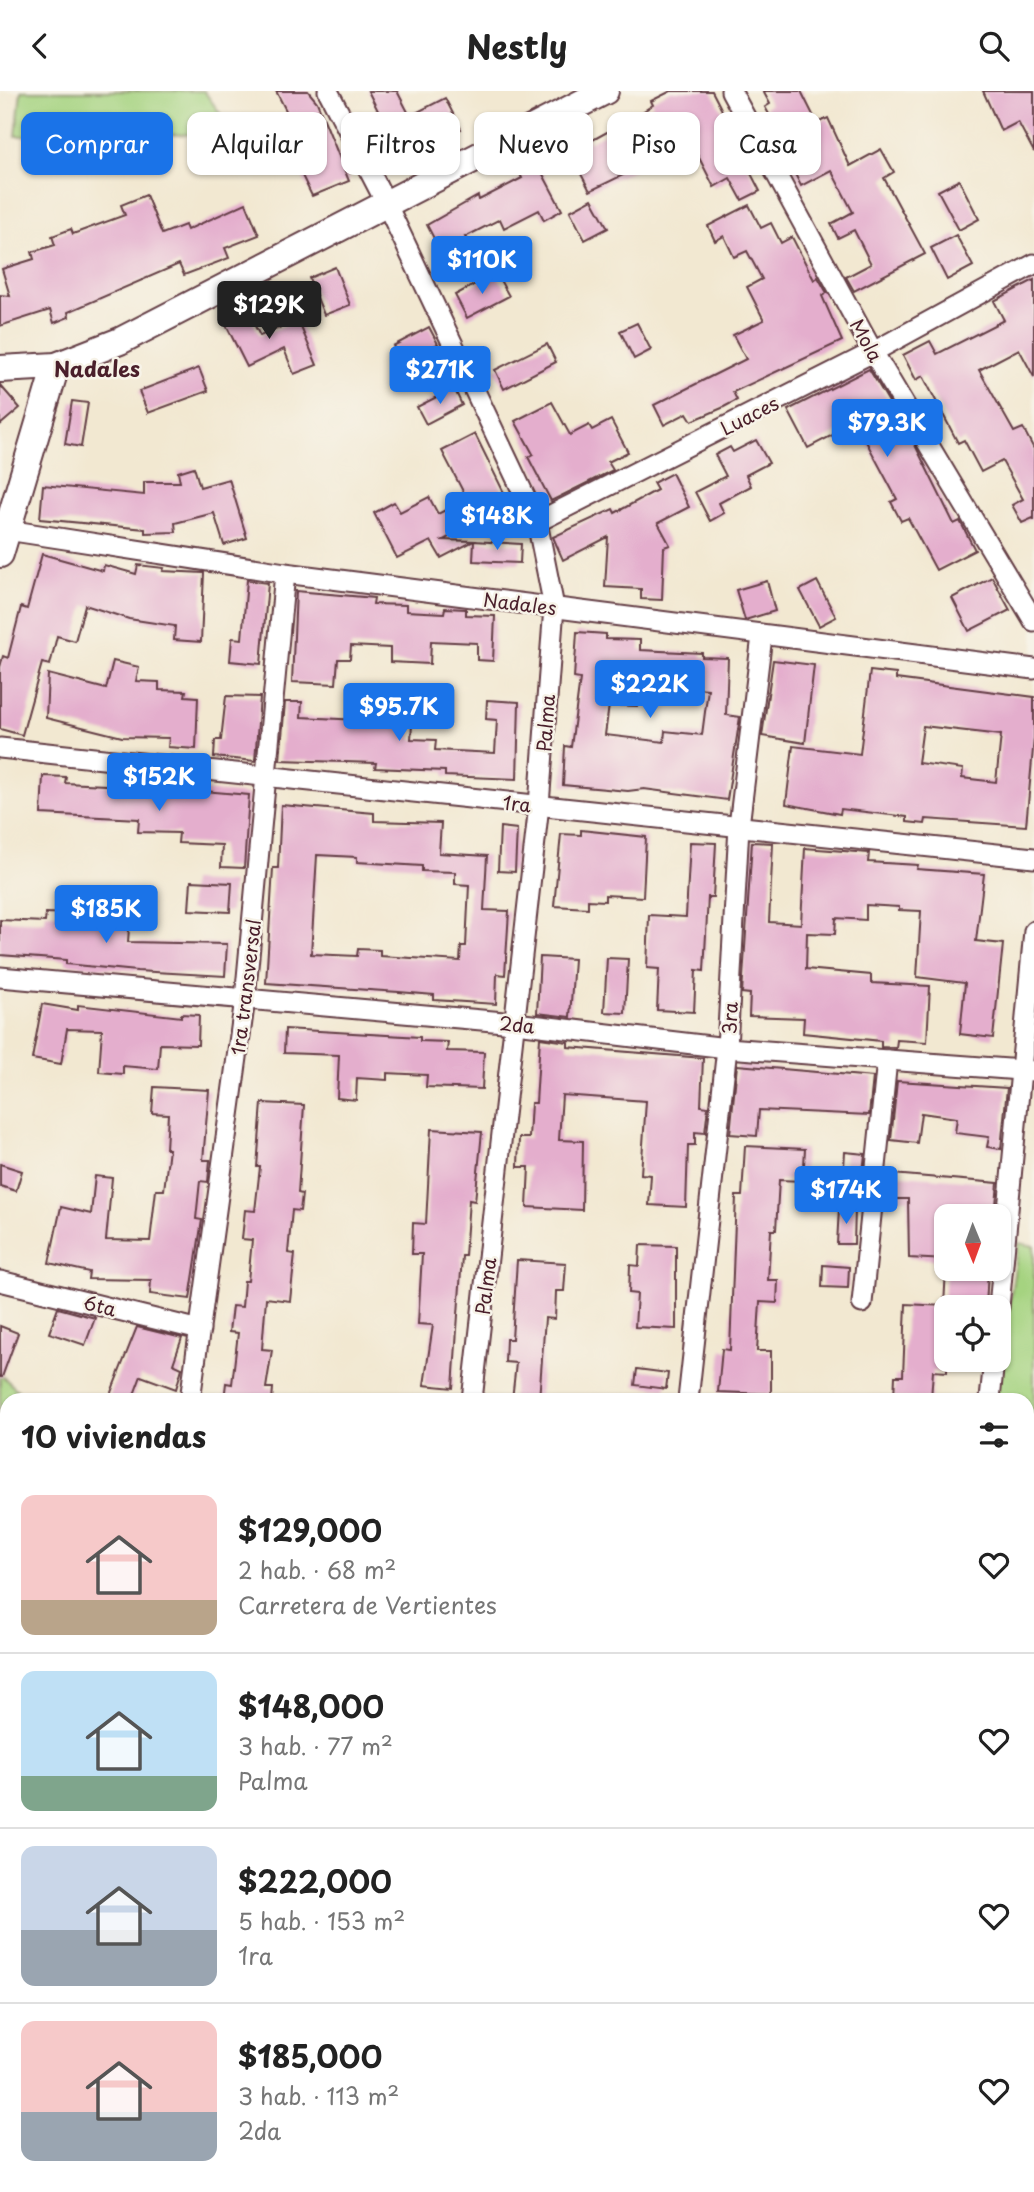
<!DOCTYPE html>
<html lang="es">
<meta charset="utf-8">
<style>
:root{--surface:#fff;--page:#f2f2f2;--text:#222;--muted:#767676;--line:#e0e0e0;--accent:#1a73e8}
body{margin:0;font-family:"Playpen Sans",sans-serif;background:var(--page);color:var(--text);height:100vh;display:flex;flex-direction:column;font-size:26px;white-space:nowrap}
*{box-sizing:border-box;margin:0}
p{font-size:23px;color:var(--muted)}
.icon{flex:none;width:38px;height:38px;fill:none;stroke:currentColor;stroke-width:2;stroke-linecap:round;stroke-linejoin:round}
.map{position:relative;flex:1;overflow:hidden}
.sheet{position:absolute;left:0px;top:1302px;width:1034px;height:800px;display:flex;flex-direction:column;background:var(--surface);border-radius:21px 21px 0 0;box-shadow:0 2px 5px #0004}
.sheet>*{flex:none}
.hud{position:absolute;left:21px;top:21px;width:992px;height:63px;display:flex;gap:14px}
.needle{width:46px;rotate:179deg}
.controls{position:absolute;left:934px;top:1113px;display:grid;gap:14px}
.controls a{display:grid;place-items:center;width:77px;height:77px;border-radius:14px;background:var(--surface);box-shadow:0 2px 5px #0004;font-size:35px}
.price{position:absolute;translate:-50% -60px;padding:0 16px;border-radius:7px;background:var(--accent);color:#fff;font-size:23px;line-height:46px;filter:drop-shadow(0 2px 4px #0008)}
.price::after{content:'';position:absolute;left:50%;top:42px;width:21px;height:16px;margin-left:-10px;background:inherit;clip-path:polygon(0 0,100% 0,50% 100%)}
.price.on{background:#222;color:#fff}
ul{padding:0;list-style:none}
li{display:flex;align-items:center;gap:21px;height:175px;padding:0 21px}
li+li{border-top:2px solid var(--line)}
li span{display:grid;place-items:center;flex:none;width:196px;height:140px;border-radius:14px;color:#555}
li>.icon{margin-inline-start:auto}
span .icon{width:84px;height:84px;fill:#fffc;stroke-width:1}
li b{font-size:30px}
h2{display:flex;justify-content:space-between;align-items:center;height:84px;padding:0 21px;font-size:30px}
.pill{padding:0 24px;border-radius:14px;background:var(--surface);box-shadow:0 2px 5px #0004;font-size:24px;line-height:63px}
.pill.on{background:var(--accent);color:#fff}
header{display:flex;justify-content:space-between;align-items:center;height:91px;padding:0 21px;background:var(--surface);font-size:32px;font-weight:700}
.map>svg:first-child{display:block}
.green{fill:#a5d380;stroke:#787956;stroke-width:2}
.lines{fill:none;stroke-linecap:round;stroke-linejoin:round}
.stream{stroke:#61acd9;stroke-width:6}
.building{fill:#e4aecd;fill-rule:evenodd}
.minor-casing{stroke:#633d44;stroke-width:23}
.major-casing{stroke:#633d44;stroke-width:30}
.minor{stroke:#fff;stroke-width:19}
.major{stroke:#fff;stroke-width:26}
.labels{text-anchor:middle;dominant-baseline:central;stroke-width:5;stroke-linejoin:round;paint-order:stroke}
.street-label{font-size:19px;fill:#4a1f2b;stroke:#f7f3e8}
.neighbourhood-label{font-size:21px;font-weight:bold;fill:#4a1f2b;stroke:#f7f3e8}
</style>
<header><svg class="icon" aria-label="back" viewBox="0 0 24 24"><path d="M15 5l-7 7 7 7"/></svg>Nestly<svg class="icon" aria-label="search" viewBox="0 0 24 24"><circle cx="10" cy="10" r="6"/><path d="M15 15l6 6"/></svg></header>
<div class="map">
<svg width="1034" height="2101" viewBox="0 0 1034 2101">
<rect width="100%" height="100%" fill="#f7f3e8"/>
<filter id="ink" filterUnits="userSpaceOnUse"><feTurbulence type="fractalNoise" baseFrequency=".0143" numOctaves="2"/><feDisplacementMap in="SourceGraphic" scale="14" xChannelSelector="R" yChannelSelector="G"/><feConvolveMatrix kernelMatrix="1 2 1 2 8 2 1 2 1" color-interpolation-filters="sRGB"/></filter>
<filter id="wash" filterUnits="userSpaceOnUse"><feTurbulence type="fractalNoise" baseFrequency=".00686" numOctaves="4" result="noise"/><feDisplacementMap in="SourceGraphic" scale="28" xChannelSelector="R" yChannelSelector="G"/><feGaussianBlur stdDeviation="1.57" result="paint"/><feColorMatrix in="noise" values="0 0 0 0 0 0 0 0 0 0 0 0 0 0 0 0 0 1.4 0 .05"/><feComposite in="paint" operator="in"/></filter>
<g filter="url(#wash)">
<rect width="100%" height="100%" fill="#f2e8d1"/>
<g class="green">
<polygon points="21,0 204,0 235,43 16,45"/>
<polygon points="1019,1152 1034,1155 1034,1701 1027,1699 1027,1309 994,1309"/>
<polygon points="0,1283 28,1309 7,1309 7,1814 0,1810"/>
<polygon points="7,1842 7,2095 976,2095 974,2101 0,2101 0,1854"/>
</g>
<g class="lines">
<g class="stream">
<polyline points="0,1651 7,1655"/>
<polyline points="131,2101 151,2095"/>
<polyline points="384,2101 384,2095"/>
</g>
</g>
<g id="blocks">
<g class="building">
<polygon points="276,0 308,0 317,11 349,90 312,105 288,56 302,51"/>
<polygon points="368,0 397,0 410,25 445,7 461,38 429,55 431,59 405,73"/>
<polygon points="671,0 712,0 729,33 726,34 760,100 742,109 730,87 714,96 691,51 590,100 564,51 584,41 589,51 631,28 653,14 651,10"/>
<polygon points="763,0 801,0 817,32 828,27 850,75 881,58 894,81 884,87 925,163 854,200 846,186 871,173 854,139 838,147 831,133 853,121 831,79 801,95 793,79 799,76 765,16 770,13"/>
<polygon points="983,0 1034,0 1034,61 1018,31 1001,40"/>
<polygon points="537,72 562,119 544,129 539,119 504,137 500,128 465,146 471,156 445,169 427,134 478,105 479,109 522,87 519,81"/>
<polygon points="959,89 979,128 959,139 938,100"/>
<polygon points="146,104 162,143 185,134 187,139 246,112 259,144 225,157 229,167 184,184 179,173 68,221 69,226 54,232 50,219 0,235 0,204 10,205 2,178 34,168 32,161 55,154 52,145 71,138 73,143 125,124 121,114"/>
<polygon points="592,108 608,137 585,149 570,120"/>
<polygon points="749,114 761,137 771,132 781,152 792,146 814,189 818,186 827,202 822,205 842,250 733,301 737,309 722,317 692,330 687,322 664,334 654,314 746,268 733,244 764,229 747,196 762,188 747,160 734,166 724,145 715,150 708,135"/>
<polygon points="956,144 973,175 947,189 931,157"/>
<polygon points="335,176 350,214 324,224 309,187"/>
<polygon points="496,182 509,205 467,227 455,204"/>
<polygon points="1034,189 1034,286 1019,258 979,279 1014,341 1023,337 1034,358 1034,429 1033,427 1022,432 1012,414 1023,408 1002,370 981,381 964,349 958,352 923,285 916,289 903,264 930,250 937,263 1004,229 994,210"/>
<polygon points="245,215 260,245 298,229 317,274 294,283 284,258 247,276 222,226"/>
<polygon points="637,232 651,259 634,268 620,240"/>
<polygon points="429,236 438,253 402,271 393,255"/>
<polygon points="547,253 556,271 504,298 495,279"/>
<polygon points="199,277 208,300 148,322 139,300"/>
<polygon points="869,278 916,356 954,433 960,430 975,459 936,479 908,427 901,430 891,411 897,408 860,339 850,344 846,337 808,357 788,319"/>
<polygon points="0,294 20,317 0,334"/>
<polygon points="454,297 462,314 426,333 417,316"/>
<polygon points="72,310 88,312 81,356 65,353"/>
<polygon points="552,311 570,344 589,334 592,339 611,329 628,361 608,371 613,379 551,410 528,366 533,363 515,330"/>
<polygon points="475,343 510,414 443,449 474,450 441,467 431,450 397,467 374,422 394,411 400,421 429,406 438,423 467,408 442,360"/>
<polygon points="756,349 769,372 746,384 751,395 719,412 724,422 710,430 695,401 726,385 715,364 730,356 733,361"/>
<polygon points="194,376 200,396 229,388 247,447 224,454 214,422 175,432 176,441 145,442 145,438 40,428 43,394 144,404 144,391 180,391 178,381"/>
<polygon points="672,382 689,416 658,432 670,454 664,456 662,509 641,508 641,498 605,496 608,446 563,469 553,446 613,418 615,422 657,399 653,392"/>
<polygon points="474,450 521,453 520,472 473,470"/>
<polygon points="42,463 103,480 104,474 136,483 138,474 164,477 163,480 204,482 201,551 174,549 175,535 129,528 85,514 75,550 57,545 50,574 42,572 22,644 0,638 0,576 3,565 8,567 21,516 27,518"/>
<polygon points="992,486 1010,519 969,540 952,507"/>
<polygon points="247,489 268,492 261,573 230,570 232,547 242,548"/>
<polygon points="767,490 775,520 745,529 736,499"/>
<polygon points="817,490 836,526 819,535 800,499"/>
<polygon points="296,500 374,507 373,513 406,514 406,520 444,522 445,517 466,518 466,524 495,525 493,570 477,569 477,552 431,550 430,573 390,571 390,557 351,555 350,568 338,568 336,593 292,591"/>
<path d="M577,541L606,543V548L640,549V559L702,562V566L728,567L726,624L740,626L727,709L644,698L628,700L563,694L565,655L571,656L580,588L574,587ZM638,593L708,598L702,644L665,640L664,651L605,644L609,614L637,615Z"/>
<polygon points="773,569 814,574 805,652 762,645"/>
<polygon points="113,570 139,576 136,590 159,591 159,599 186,600 185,605 198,606 196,658 168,656 169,647 122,646 46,627 48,583 106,598"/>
<path d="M870,580L896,583V588L1034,606V647L1026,735L926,728L925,733L907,731V726L841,718L840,723L786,713L793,655L860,663ZM923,635L1001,644L996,691L962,687L963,678L918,672Z"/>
<polygon points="226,605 260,606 255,670 214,666 215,649 221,649"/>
<polygon points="487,609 519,611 517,688 445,685 445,680 375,677 376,672 280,669 285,611 302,611 301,626 378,630 378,617 413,619 411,648 436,649 435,659 495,662 497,629 486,628"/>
<polygon points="43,685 66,686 65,692 126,695 126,701 181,703 181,698 249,704 244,777 221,776 222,754 178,752 179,742 138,741 139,728 41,723"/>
<path d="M281,714L374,722V730L441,732L439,762L487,765L484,819L509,820L505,884L497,883L496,913L434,909V904L399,901L266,892L273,777H278ZM317,764L357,766V771L422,775V780L455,781V793L469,794L466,855H461L460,870L380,865V859L358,858L357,865L311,863Z"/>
<polygon points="500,736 517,738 515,781 498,780"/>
<polygon points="581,739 646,746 643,806 605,804 605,810 588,809 588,817 554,815 561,743 581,744"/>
<polygon points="690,751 716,752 713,806 708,806 704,880 696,879 694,921 657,919 659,878 647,877 649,824 686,826"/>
<polygon points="752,751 773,752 769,831 801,833 805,757 869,762 868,771 918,774 917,778 984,783 976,850 1003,853 993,947 960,943 965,892 917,886 921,820 899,819 899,816 866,814 866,829 836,827 835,843 807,842 806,878 871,884 871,892 930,895 927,951 897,949 896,957 881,956 881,950 803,942 804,927 749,925 750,903 742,902"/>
<polygon points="191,790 232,792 230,821 189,819"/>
<polygon points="69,820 130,823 128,851 227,853 225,885 137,880 66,873 66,869 0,864 0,829 45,831 46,822 69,823"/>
<polygon points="540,866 574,868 570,926 537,922"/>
<polygon points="607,867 628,868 625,922 604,921"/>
<polygon points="42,913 78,919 78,914 181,926 181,923 199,924 198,954 160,953 158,978 123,975 123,983 99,981 102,939 67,938 61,973 32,968"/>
<polygon points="285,938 420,946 420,950 448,951 447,960 484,961 482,998 426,996 427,984 387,982 387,989 357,987 356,1009 337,1007 339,964 284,962"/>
<polygon points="540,947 568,951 568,956 703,967 701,1015 708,1016 705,1042 695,1041 695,1054 688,1054 686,1116 649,1114 651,1084 641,1083 646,1010 562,1004 559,1049 583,1050 582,1119 527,1116 529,1076 518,1076 519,1047 529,1047 531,1012 536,1012"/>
<polygon points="737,974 873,986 869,1024 759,1019 757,1045 730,1043"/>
<polygon points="897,990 1007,997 1001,1058 987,1056 989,1046 955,1042 957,1027 921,1022 917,1052 891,1049"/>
<polygon points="154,996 209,999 203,1069 210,1069 208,1091 200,1090 196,1128 202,1129 190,1208 150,1203 151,1189 88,1188 89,1181 49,1172 61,1116 91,1123 95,1085 112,1087 106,1149 150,1150 156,1099 164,1099 169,1058 166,1058 168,1023 152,1022"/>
<polygon points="262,1012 304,1014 298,1102 302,1103 300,1120 292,1119 288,1162 295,1163 290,1210 266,1207 262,1258 272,1259 266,1297 273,1297 272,1309 224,1309 226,1292 232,1293 238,1242 229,1241 232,1215 242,1216 244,1190 248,1190 252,1149 242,1148 245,1119 255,1120 260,1076 257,1076"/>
<polygon points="431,1038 482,1041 475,1110 469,1109 465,1165 462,1165 453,1297 424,1294 433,1234 418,1233 422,1163 412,1163 413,1132 426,1133"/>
<polygon points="745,1055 805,1058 803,1090 779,1089 776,1139 771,1139 768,1189 778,1189 777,1212 760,1211 757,1260 771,1260 771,1303 718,1301 722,1258 730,1259 736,1105 742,1105"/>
<polygon points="845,1061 865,1063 862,1090 843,1090"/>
<polygon points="0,1073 22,1080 16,1100 0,1095"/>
<polygon points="892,1083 998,1092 995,1125 947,1125 947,1169 909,1167 908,1108 890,1108"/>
<polygon points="839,1117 855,1118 854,1153 837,1153"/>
<polygon points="640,1154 676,1155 676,1238 635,1236 637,1203 629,1202 630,1174 639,1175"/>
<polygon points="517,1169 566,1172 564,1200 556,1200 555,1228 545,1227 539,1309 512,1309 516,1272 505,1271 506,1248 512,1248"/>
<polygon points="823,1174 849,1176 848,1197 822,1196"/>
<polygon points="946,1178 988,1178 986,1216 947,1216 947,1281 933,1280 931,1308 894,1307 895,1285 903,1285 906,1213 944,1215"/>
<polygon points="58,1217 95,1227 85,1254 49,1242"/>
<polygon points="0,1235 18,1242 2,1286 0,1286"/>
<polygon points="137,1236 182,1247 173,1273 182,1277 176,1298 141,1285 132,1309 108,1309"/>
<polygon points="637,1278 668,1282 666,1298 635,1294"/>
</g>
</g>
</g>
<g filter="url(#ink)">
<use href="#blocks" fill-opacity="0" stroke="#633d44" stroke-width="2"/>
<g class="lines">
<g class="minor-casing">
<g id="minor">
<polyline points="328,0 386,112 537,431 554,516 539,714 472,1309"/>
<polyline points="731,0 873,261 1034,530"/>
<polyline points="537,431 873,261 1034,173"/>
<polyline points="7,439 285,482 1034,578"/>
<polyline points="0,657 1034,767"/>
<polyline points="0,886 515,932 727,957 1034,980"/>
<polyline points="0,1190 200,1239"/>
<polyline points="862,1212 887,969"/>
<polyline points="999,1216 1034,840"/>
<polyline points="990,1308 994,1269"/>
<polyline points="190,1309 245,908 285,482"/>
<polyline points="688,1309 727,957 739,735 762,545"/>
<polyline points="1033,1976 1034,1973"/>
</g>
</g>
<g class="major-casing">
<g id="major">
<polyline points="0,278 56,275 120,250 605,0"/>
<polyline points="0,463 56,275"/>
</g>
</g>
<use href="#minor" class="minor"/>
<use href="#major" class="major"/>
</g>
</g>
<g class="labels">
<g class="street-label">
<text transform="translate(867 249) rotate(61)">Mola</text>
<text transform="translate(749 324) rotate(-27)">Luaces</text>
<text transform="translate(520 512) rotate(7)">Nadales</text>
<text transform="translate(545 632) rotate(-86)">Palma</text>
<text transform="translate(517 712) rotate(6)">1ra</text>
<text transform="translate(245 896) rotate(-83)">1ra transversal</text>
<text transform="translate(729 927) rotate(-87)">3ra</text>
<text transform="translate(517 933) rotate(6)">2da</text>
<text transform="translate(485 1195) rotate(-83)">Palma</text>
<text transform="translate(100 1214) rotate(14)">6ta</text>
</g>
<g class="neighbourhood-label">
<text x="97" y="277">Nadales</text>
</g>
</g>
</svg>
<div class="controls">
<a><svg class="needle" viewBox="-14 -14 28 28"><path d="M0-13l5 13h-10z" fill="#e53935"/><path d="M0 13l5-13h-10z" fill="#767676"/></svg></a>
<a><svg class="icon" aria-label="locate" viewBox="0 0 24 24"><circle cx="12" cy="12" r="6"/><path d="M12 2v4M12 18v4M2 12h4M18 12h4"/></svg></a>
</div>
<b class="price" style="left:482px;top:205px">$110K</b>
<b class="price on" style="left:269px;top:250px">$129K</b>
<b class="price" style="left:440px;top:315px">$271K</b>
<b class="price" style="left:887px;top:368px">$79.3K</b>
<b class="price" style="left:497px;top:461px">$148K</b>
<b class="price" style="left:650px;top:629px">$222K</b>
<b class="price" style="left:399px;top:652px">$95.7K</b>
<b class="price" style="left:159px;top:722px">$152K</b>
<b class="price" style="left:106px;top:854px">$185K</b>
<b class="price" style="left:846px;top:1135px">$174K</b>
<div class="hud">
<a class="pill on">Comprar</a>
<a class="pill">Alquilar</a>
<a class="pill">Filtros</a>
<a class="pill">Nuevo</a>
<a class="pill">Piso</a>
<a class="pill">Casa</a>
</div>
<section class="sheet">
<h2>10 viviendas<svg class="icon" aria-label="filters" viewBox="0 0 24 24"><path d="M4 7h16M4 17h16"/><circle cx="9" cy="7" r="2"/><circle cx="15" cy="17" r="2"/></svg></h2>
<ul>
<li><span style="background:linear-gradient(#f6c9c9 75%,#b9a48a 0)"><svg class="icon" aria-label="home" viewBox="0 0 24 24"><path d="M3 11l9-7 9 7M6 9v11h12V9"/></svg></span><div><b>$129,000</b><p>2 hab. · 68 m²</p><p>Carretera de Vertientes</p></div><svg class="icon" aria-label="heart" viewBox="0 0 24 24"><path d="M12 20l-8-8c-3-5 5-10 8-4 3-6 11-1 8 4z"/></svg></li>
<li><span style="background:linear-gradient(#bfe0f5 75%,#7fa58c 0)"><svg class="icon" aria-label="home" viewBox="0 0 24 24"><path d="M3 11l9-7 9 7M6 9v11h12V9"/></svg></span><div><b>$148,000</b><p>3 hab. · 77 m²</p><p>Palma</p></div><svg class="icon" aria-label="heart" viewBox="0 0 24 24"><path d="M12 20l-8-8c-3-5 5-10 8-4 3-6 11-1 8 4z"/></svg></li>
<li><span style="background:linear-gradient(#c9d6e8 60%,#9aa5b1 0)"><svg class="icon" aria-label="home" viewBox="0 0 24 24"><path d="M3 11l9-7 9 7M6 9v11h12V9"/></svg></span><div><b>$222,000</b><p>5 hab. · 153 m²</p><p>1ra</p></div><svg class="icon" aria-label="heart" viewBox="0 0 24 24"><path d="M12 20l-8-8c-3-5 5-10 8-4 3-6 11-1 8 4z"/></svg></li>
<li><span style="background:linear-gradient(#f6c9c9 65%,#9aa5b1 0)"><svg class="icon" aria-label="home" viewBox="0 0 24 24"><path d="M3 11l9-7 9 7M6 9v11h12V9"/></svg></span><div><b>$185,000</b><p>3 hab. · 113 m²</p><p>2da</p></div><svg class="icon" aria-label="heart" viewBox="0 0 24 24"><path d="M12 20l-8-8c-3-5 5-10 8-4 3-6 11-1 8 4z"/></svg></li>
</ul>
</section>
</div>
